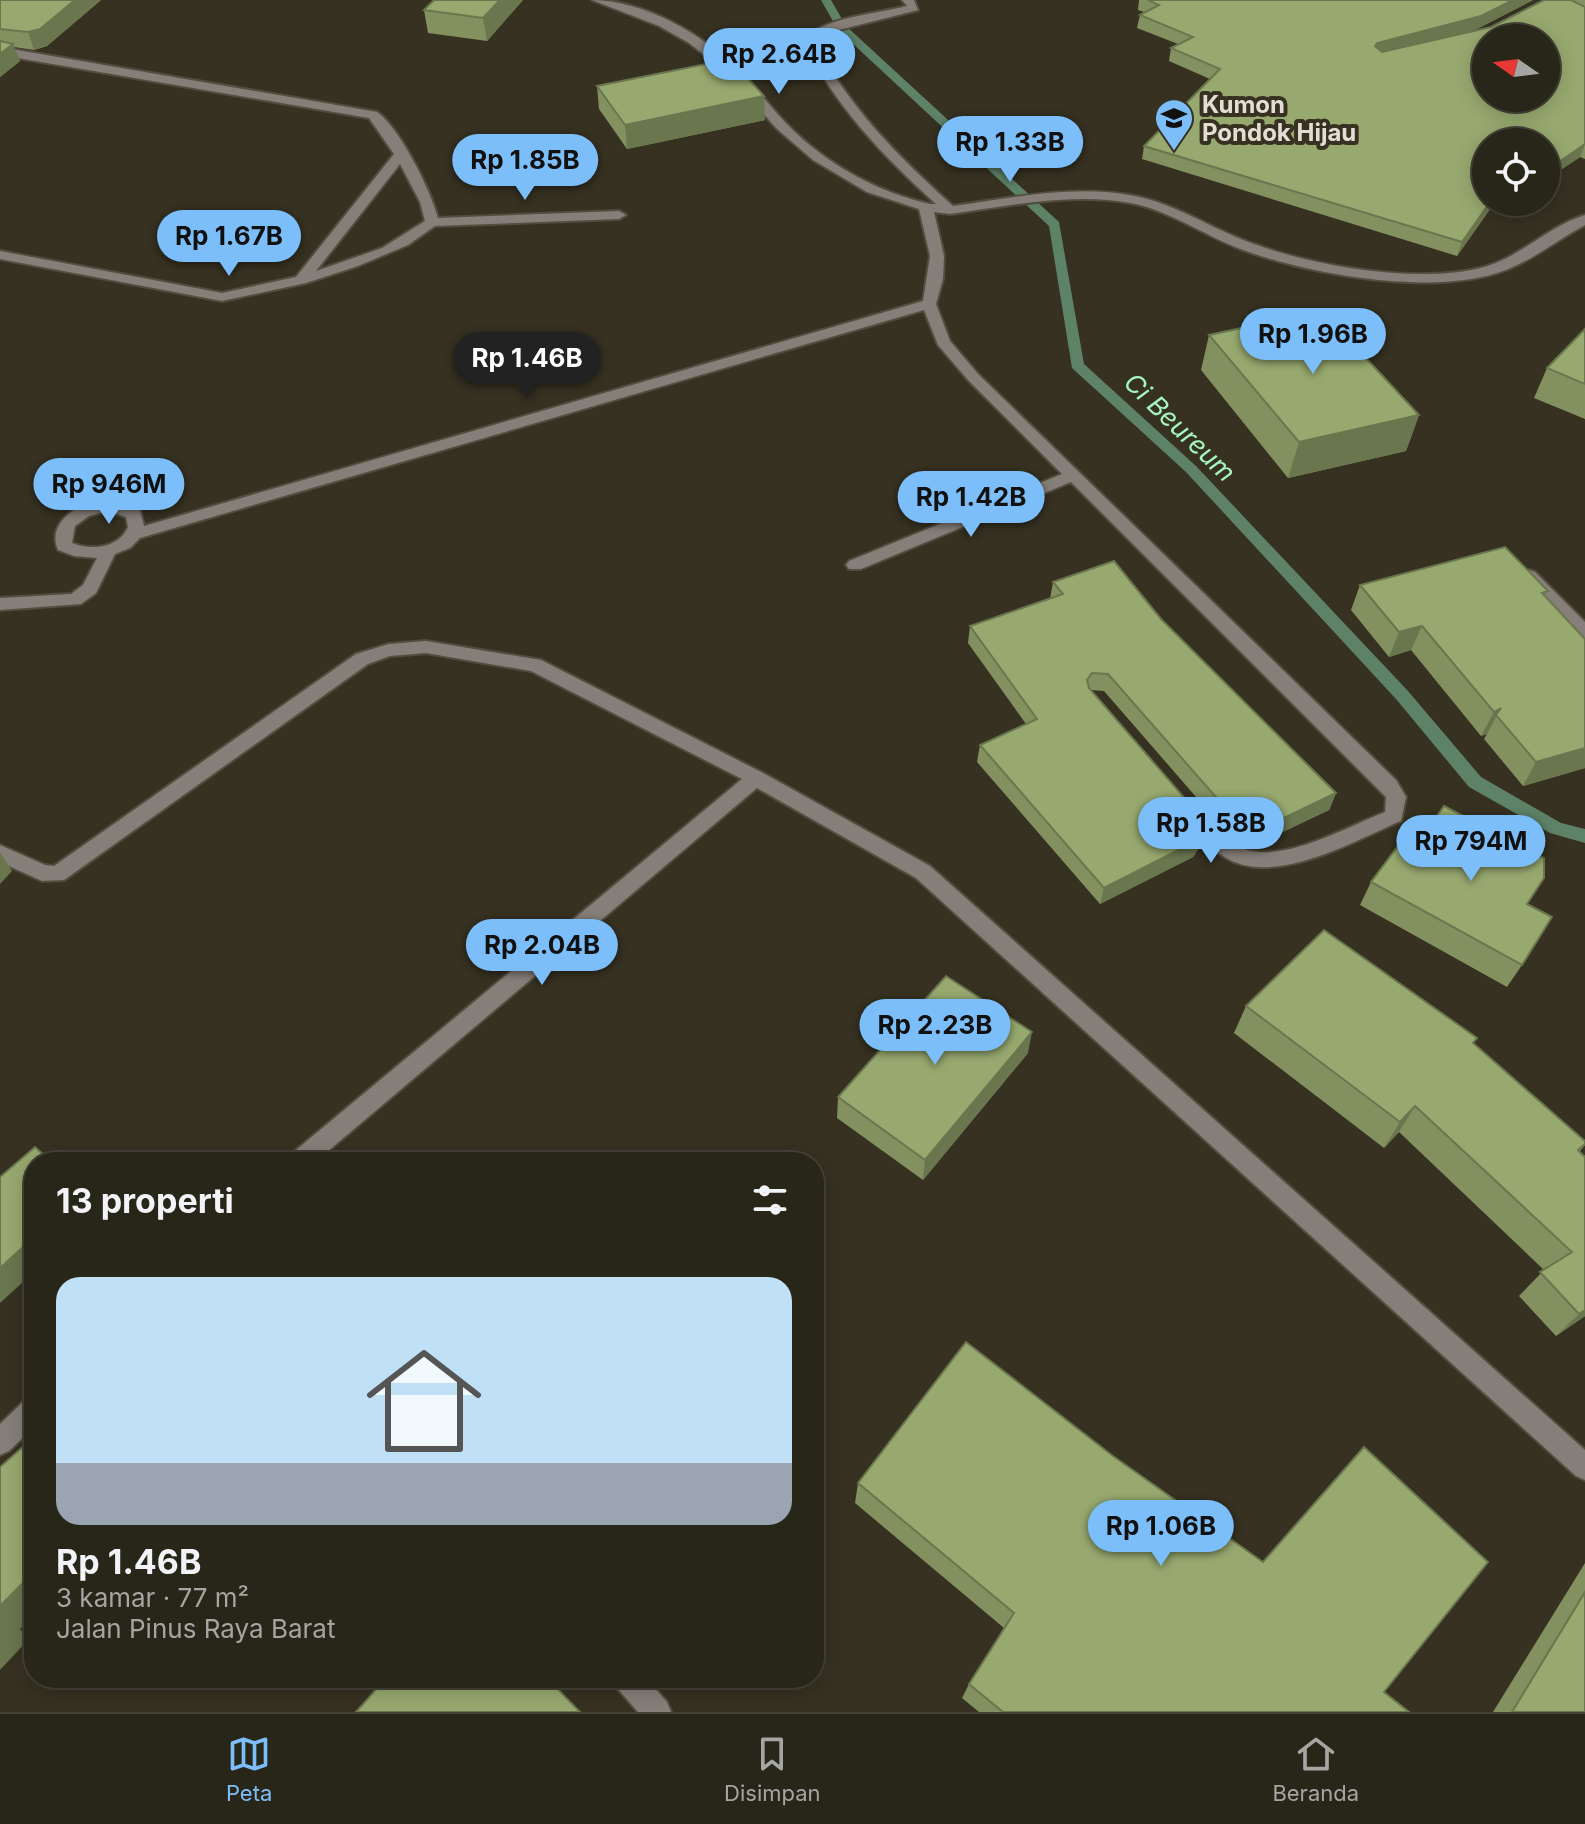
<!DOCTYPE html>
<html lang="id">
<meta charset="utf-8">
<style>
:root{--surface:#282519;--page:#302d22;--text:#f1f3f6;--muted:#a5a5a2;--line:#444238;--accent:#7cbef9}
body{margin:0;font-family:Inter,sans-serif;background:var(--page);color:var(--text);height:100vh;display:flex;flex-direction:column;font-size:30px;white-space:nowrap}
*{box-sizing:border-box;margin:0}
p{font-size:26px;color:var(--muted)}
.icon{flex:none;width:44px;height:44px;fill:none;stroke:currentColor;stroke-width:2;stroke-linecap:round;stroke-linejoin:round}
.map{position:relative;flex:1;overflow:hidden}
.panel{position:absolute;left:24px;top:1152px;width:800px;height:536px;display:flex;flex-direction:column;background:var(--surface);border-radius:32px;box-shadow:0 4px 20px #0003,0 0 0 2px var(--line)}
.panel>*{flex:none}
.needle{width:52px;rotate:284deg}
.tools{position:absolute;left:1472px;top:24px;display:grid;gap:16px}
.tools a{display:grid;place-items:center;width:88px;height:88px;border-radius:50%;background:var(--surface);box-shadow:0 4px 20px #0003,0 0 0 2px var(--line);font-size:40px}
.price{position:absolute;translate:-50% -68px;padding:0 18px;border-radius:28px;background:var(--accent);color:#111;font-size:26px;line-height:52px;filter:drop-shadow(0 2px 4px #0008)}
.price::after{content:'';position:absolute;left:50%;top:48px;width:24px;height:18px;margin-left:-12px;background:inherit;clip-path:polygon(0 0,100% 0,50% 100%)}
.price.active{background:#222;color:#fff}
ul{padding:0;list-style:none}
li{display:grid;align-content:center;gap:16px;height:424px;padding:0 32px}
li span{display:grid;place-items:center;height:248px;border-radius:24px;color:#555}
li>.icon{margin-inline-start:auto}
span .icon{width:144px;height:144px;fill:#fffc;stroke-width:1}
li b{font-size:34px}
h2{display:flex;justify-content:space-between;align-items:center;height:96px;padding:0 32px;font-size:34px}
.tab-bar{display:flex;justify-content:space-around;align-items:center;height:112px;border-top:2px solid var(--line);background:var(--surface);font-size:22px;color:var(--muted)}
.tab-bar a{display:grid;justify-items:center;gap:4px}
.tab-bar .active{color:var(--accent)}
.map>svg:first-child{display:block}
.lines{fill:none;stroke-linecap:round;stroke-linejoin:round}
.stream{fill:#5d8268;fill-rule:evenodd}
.minor-casing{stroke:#524d3e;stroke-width:4}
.minor{fill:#867f79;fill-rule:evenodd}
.wall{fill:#82915f}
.shaded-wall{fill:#6a764e}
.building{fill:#97a96f;stroke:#6a764e;stroke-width:2;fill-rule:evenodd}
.labels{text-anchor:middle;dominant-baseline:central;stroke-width:8;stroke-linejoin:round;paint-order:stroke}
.far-poi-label{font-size:24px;font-weight:bold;fill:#e2ded4;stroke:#363121;text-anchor:start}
.far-water-label{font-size:26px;font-style:italic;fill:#a4f6be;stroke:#363121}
</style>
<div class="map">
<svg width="1585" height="1712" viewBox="0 0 1585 1712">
<rect width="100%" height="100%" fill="#363121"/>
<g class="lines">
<polygon class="stream" points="821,0 831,0 846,26 1059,222 1084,364 1196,466 1408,691 1481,777 1561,823 1585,829 1585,843 1550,833 1469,787 1396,699 1186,472 1072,368 1049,226 838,30"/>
<g class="minor-casing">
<g id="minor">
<path d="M592,0C643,0 703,34 738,70C759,90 775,114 796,133C833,168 881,193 930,204H936C882,155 834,105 802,39C827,17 875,14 907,6L902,0H914L918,10L827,33L814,40C848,107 898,156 953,206C1011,198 1071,185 1129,195C1174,202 1211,229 1254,244C1314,266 1413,283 1476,269C1517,261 1546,227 1585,215V225C1559,239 1534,259 1506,270C1436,297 1312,275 1243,250C1205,236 1171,211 1131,203C1071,192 1009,206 950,214L934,212L944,256L943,279L936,304L950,341L978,374L1396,780L1406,797L1401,821C1353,841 1272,889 1223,856C1207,846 1196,830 1184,815L1181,810L1184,805H1198C1211,820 1223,840 1242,848C1281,865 1349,826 1385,812L1386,797L1071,482L861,569H849L846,565L849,561L1062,474L968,380L938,345L924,310L140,538L130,548L115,554L96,593L81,604L0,610V598L71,594L83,585L97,558L74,556L58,550C45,521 83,499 109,500C119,500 131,507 140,510L144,526L923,301L930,256L919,209L867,192L813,160L776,128L728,73L689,43L659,26ZM108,511L126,517L128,527C119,548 92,551 72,543L75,526L89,516Z"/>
<path d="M0,47L377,112C400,128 431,191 438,218L619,211L626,215L619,219L435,226L408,245L358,266L306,283L222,301L0,259V251L222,293L296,277L394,154L369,118L0,55ZM400,164L420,202L425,221L382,248L316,271Z"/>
<polygon points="1529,570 1535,572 1585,622 1585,639 1579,637 1523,580 1520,576"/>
<polygon points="426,641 541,660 763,773 930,866 1585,1450 1585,1480 1576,1476 916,878 757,788 315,1162 286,1162 290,1155 742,779 531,671 426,653 390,656 368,664 64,880 42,881 0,862 0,845 45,865 54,866 356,654 389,644"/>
<polygon points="34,1396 34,1427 9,1451 0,1455 0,1424 25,1400"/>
<polygon points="613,1678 646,1678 667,1702 671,1712 638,1712 617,1688"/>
</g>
</g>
<use href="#minor" class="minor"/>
</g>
<g class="wall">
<polygon points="0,0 101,0 47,46 34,50 14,47 20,61 0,77"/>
<polygon points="523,0 487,41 428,33 424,10"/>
<polygon points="1139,0 1533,0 1477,29 1439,39 1491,27 1544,0 1585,0 1585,159 1580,157 1550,177 1546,176 1546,142 1486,202 1495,202 1457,256 1142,159 1144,146 1210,79 1169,61 1171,48 1178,44 1137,28 1140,15 1144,12 1138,10"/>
<polygon points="597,86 765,120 627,149 599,109"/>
<polygon points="1585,329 1585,419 1534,398 1547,368"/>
<polygon points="1209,335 1419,415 1406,451 1288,478 1201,370"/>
<polygon points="1053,582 1161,619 1336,793 1329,810 1255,845 1242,832 1235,835 1223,828 1104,691 1091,690 1208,825 1203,842 1193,857 1100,904 977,762 980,745 1026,724 968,643 970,626 1050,599"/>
<polygon points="1360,585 1545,596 1585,768 1523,786 1484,739 1487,734 1481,736 1411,650 1389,657 1351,610"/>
<polygon points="1371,882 1527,904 1522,965 1507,987 1360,905"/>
<polygon points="1246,1006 1477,1038 1473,1043 1585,1145 1580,1151 1585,1316 1556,1336 1519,1296 1544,1270 1399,1132 1384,1148 1234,1033"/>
<polygon points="1028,1053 923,1180 837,1118 838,1097"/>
<polygon points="858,1483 1384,1692 1409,1712 979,1712 962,1698 969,1684 1004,1628 855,1503"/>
<polygon points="1585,1563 1585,1712 1493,1712"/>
</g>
<g class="shaded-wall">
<polygon points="75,0 101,0 47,46 34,50 28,32"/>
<polygon points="500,0 523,0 487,41 483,18"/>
<polygon points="1513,0 1533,0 1477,29 1373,56 1375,46 1377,43"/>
<polygon points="13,44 20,61 0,77 0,54"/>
<polygon points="764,96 765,120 627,149 625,125"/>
<polygon points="1585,144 1580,157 1550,177 1556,164"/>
<polygon points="1551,162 1546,176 1546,165"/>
<polygon points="1490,202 1495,202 1457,256 1462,242"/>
<polygon points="1419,415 1406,451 1288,478 1299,442"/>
<polygon points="1422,626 1411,650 1389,657 1399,632"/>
<polygon points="1501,708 1487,734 1481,736 1494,712"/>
<polygon points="1585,748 1585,768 1523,786 1536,762"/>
<polygon points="1336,793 1329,810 1255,845 1261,829"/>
<polygon points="1248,815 1242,832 1235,835 1241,819"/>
<polygon points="1208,825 1203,842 1193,857 1100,904 1104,888"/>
<polygon points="0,852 12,871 0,884"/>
<polygon points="1032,1032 1028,1053 923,1180 925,1160"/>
<polygon points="1415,1106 1399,1132 1384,1148 1400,1122"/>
<polygon points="34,1237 34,1272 0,1303 0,1268"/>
<polygon points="1585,1310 1585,1316 1556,1336 1579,1314"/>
<polygon points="34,1572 34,1614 20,1629 29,1639 0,1670 0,1606"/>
</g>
<g class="building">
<polygon points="0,0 75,0 40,29 28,32 0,29"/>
<polygon points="434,0 500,0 483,18 424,10"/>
<path d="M1148,0H1513L1481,16L1377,43L1375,46L1382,52L1491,27L1544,0H1571L1585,7V144L1556,164L1551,162L1546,165V142H1486V202H1490L1462,242L1144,146L1220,69L1171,48L1193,37L1140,15L1159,5ZM1486,38H1546V98H1486Z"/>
<polygon points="0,41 13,44 0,54"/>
<polygon points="731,59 764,96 625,125 597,86"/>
<polygon points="1322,311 1419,415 1299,442 1209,335"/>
<polygon points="1585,329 1585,384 1547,368"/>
<polygon points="1505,547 1548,591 1542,593 1585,639 1585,748 1536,762 1496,715 1501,708 1494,712 1422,626 1399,632 1360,585"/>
<polygon points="1114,561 1161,619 1336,793 1261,829 1248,815 1241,819 1229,812 1108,674 1092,673 1087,680 1089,688 1208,825 1198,840 1104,888 980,745 1037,719 970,626 1063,594 1053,582"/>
<polygon points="1444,806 1544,858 1544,878 1527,904 1552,917 1522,965 1371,882 1404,838 1417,844"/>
<polygon points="1324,930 1477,1038 1473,1043 1585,1141 1585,1144 1578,1150 1585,1157 1585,1310 1579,1314 1540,1272 1572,1252 1415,1106 1400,1122 1246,1006"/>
<polygon points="946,976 1032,1032 925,1160 838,1097"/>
<polygon points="35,1147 52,1162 34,1162 34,1237 0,1268 0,1177"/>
<polygon points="966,1342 1113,1456 1263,1562 1364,1447 1488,1562 1384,1692 1409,1712 1003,1712 969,1684 1014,1613 858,1483"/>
<polygon points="34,1437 34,1572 0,1606 0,1467"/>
<polygon points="1585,1592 1585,1712 1512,1712"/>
<polygon points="386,1678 547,1678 580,1712 356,1712"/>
</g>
<defs>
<g id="school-pin" transform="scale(2)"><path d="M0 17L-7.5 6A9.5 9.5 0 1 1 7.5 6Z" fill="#7cbef9" stroke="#363121"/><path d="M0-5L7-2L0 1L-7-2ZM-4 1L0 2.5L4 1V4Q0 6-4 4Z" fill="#111"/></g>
</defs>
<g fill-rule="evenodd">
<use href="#school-pin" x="1174" y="118"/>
</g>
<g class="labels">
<g class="far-poi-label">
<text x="1202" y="104">Kumon<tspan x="1202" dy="28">Pondok Hijau</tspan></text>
</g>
<g class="far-water-label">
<text transform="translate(1180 427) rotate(44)">Ci Beureum</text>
</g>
</g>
</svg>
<div class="tools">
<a><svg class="needle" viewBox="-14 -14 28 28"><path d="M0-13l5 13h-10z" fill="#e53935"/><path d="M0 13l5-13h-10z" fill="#a5a5a2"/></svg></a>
<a><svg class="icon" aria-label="locate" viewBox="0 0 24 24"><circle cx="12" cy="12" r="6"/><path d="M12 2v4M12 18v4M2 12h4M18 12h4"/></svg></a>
</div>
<b class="price" style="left:779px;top:96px">Rp 2.64B</b>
<b class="price" style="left:1010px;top:184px">Rp 1.33B</b>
<b class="price" style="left:525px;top:202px">Rp 1.85B</b>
<b class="price" style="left:229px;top:278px">Rp 1.67B</b>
<b class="price" style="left:1313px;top:376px">Rp 1.96B</b>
<b class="price active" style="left:527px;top:400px">Rp 1.46B</b>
<b class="price" style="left:109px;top:526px">Rp 946M</b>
<b class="price" style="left:971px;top:539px">Rp 1.42B</b>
<b class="price" style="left:1211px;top:865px">Rp 1.58B</b>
<b class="price" style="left:1471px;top:883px">Rp 794M</b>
<b class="price" style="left:542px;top:987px">Rp 2.04B</b>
<b class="price" style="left:935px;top:1067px">Rp 2.23B</b>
<b class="price" style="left:1161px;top:1568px">Rp 1.06B</b>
<section class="panel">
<h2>13 properti<svg class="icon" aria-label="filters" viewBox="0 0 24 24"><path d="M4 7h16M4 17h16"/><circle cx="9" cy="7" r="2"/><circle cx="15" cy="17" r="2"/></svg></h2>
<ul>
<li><span style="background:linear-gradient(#bfe0f5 75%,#9aa5b1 0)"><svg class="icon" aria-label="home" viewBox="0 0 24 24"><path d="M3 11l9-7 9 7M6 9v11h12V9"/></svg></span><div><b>Rp 1.46B</b><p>3 kamar · 77 m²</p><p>Jalan Pinus Raya Barat</p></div></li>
</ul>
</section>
</div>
<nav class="tab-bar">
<a class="active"><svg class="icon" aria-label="map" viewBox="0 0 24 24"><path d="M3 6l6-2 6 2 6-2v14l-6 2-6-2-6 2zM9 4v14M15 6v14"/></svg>Peta</a>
<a><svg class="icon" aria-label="saved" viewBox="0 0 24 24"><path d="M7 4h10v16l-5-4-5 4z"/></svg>Disimpan</a>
<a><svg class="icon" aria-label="home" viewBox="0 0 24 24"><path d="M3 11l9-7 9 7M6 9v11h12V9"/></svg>Beranda</a>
</nav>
